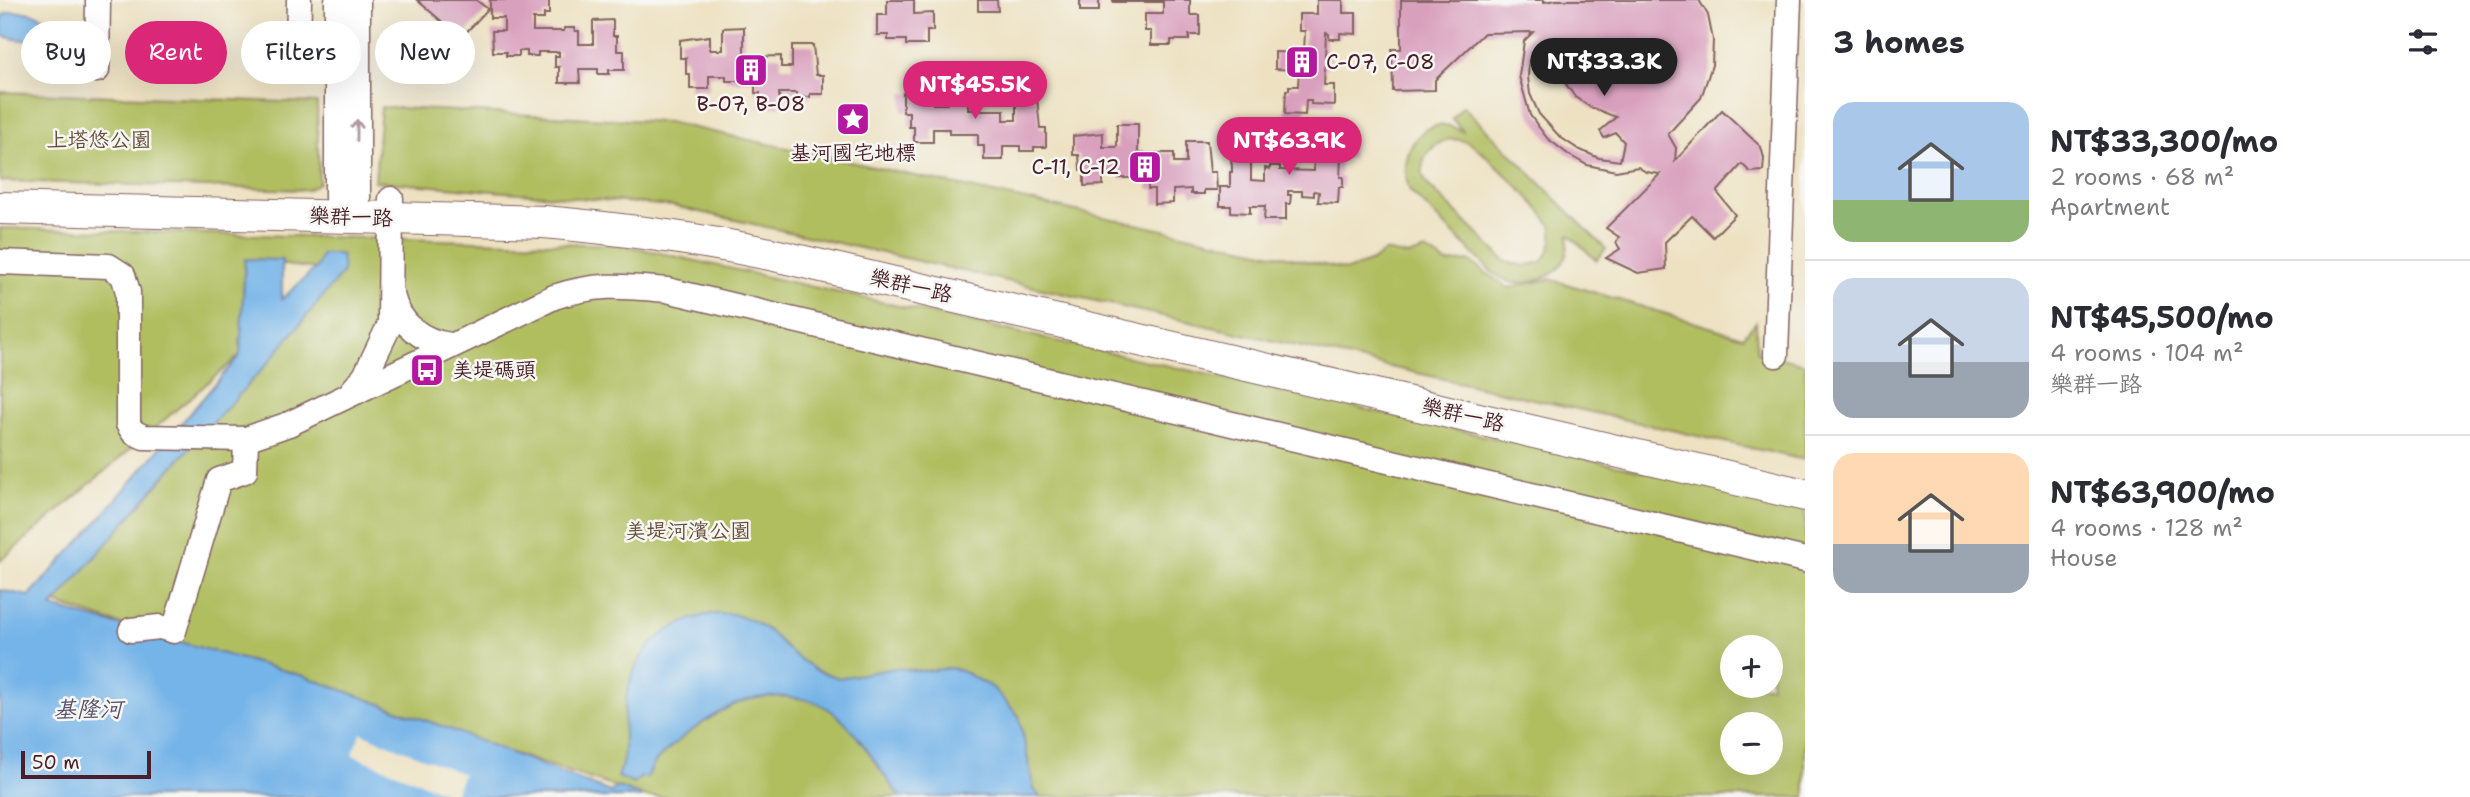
<!DOCTYPE html>
<meta charset="utf-8">
<style>
:root{--surface:#fff;--page:#f2f2f3;--text:#2b2b33;--muted:#7c7c81;--line:#e1e1e2;--accent:#db2777}
body{margin:0;font-family:"Shantell Sans","LXGW WenKai TC",sans-serif;background:var(--page);color:var(--text);height:100vh;display:flex;flex-direction:column;font-size:26px;white-space:nowrap}
*{box-sizing:border-box;margin:0}
p{font-size:23px;color:var(--muted)}
.icon{flex:none;width:38px;height:38px;fill:none;stroke:currentColor;stroke-width:2;stroke-linecap:round;stroke-linejoin:round}
.map{position:relative;flex:1;overflow:hidden}
.side{display:flex;flex-direction:column;background:var(--surface);width:665px}
.side>*{flex:none}
.banner{position:absolute;left:21px;top:21px;width:665px;height:63px;display:flex;gap:14px}
.fabs{position:absolute;left:1720px;top:635px;display:grid;gap:14px}
.fabs a{display:grid;place-items:center;width:63px;height:63px;border-radius:50%;background:var(--surface);box-shadow:0 7px 28px #0002;font-size:35px}
.scale{position:absolute;left:21px;bottom:18px;width:130px;box-sizing:border-box;padding-left:7px;border:4px solid #4a1f2b;border-top:0;font-size:19px;line-height:24px;white-space:nowrap;color:#4a1f2b;-webkit-text-stroke:5px #f6f6f2;paint-order:stroke}
.price{position:absolute;translate:-50% -60px;padding:0 16px;border-radius:24px;background:var(--accent);color:#fff;font-size:23px;line-height:46px;filter:drop-shadow(0 2px 4px #0008)}
.price::after{content:'';position:absolute;left:50%;top:42px;width:21px;height:16px;margin-left:-10px;background:inherit;clip-path:polygon(0 0,100% 0,50% 100%)}
.price.current{background:#222;color:#fff}
ul{padding:0;list-style:none}
li{display:flex;align-items:center;gap:21px;height:175px;padding:0 28px}
li+li{border-top:2px solid var(--line)}
li span{display:grid;place-items:center;flex:none;width:196px;height:140px;border-radius:21px;color:#555}
li>.icon{margin-inline-start:auto}
span .icon{width:84px;height:84px;fill:#fffc;stroke-width:1}
li b{font-size:30px}
h2{display:flex;justify-content:space-between;align-items:center;height:84px;padding:0 28px;font-size:30px}
.tag{padding:0 24px;border-radius:32px;background:var(--surface);box-shadow:0 7px 28px #0002;font-size:24px;line-height:63px}
.tag.current{background:var(--accent);color:#fff}
main{display:flex;flex:1;min-height:0}
.map>svg:first-child{display:block}
.green{fill:#b1be60;stroke:#7e6e46;stroke-width:2;fill-rule:evenodd}
.water{fill:#74b4e8;stroke:#5f6a8a;stroke-width:2}
.pier{fill:#ede1c1}
.building{fill:#d9a0be;fill-rule:evenodd}
.lines{fill:none;stroke-linecap:round;stroke-linejoin:round}
.minor-casing{stroke:#836360;stroke-width:27}
.major-casing{stroke:#836360;stroke-width:34}
.minor{stroke:#fff;stroke-width:24}
.major{stroke:#fff;stroke-width:32}
.oneway{stroke:#ae9aa0}
.labels{text-anchor:middle;dominant-baseline:central;stroke-width:5;stroke-linejoin:round;paint-order:stroke}
.poi-label{font-size:21px;fill:#4a1f2b;stroke:#f6f6f2;text-anchor:start}
.park-label{font-size:21px;fill:#694f3b;stroke:#f6f6f2}
.street-label{font-size:21px;fill:#4a1f2b;stroke:#f6f6f2}
.water-label{font-size:23px;font-style:italic;fill:#59536d;stroke:#f6f6f2}
</style>
<main>
<div class="map">
<svg width="1805" height="797" viewBox="0 0 1805 797">
<rect width="100%" height="100%" fill="#f6f6f2"/>
<filter id="ink" filterUnits="userSpaceOnUse"><feTurbulence type="fractalNoise" baseFrequency=".0143" numOctaves="2"/><feDisplacementMap in="SourceGraphic" scale="14" xChannelSelector="R" yChannelSelector="G"/><feConvolveMatrix kernelMatrix="1 2 1 2 8 2 1 2 1" color-interpolation-filters="sRGB"/></filter>
<filter id="wash" filterUnits="userSpaceOnUse"><feTurbulence type="fractalNoise" baseFrequency=".00686" numOctaves="4" result="noise"/><feDisplacementMap in="SourceGraphic" scale="28" xChannelSelector="R" yChannelSelector="G"/><feGaussianBlur stdDeviation="1.57" result="paint"/><feColorMatrix in="noise" values="0 0 0 0 0 0 0 0 0 0 0 0 0 0 0 0 0 1.4 0 .05"/><feComposite in="paint" operator="in"/></filter>
<g filter="url(#wash)">
<rect width="100%" height="100%" fill="#ede1c1"/>
<g class="green">
<polygon points="0,92 317,103 319,183 307,190 0,181"/>
<path d="M1463,106L1606,249L1596,260L1569,234C1568,241 1568,249 1566,256C1560,276 1531,285 1513,282C1505,281 1498,276 1492,272L1410,191C1399,167 1410,127 1442,125C1450,124 1457,129 1464,132L1452,119ZM1453,139C1458,140 1464,140 1469,143C1482,149 1546,213 1551,226C1555,238 1550,252 1542,262L1524,266L1506,262L1427,184C1414,164 1431,141 1453,139Z"/>
<polygon points="381,107 667,122 1347,270 1372,261 1385,251 1408,256 1426,250 1447,263 1469,261 1508,288 1550,279 1743,337 1756,322 1757,352 1805,364 1805,460 673,206 375,181"/>
<path d="M0,228L624,245L1805,507V797H646L55,603L342,272L245,260L240,355L0,561ZM1732,648H1771V686H1732ZM1732,724H1771V763H1732Z"/>
</g>
<g class="water">
<path d="M10,12C73,9 53,55 1,35L3,15Z"/>
<polygon points="322,254 341,254 343,272 269,362 167,473 52,607 304,676 447,728 610,792 618,787 640,795 640,797 0,797 0,590 29,596 96,523 240,355 245,259 282,260 282,299 317,267"/>
<path d="M710,614H733L753,621L769,631L793,654L816,670L839,678L895,668L922,671L953,668L966,673L992,687L1019,716L1034,789L1040,797H900C878,769 862,736 834,713C810,693 763,693 736,704C714,713 674,742 657,760C653,764 650,772 647,778L641,777L634,784L618,777C627,756 623,740 624,718C627,660 654,627 710,614Z"/>
</g>
<polygon class="pier" points="361,733 463,774 454,796 352,755"/>
<g id="blocks">
<g class="building">
<polygon points="417,0 476,0 488,9 461,38"/>
<polygon points="490,0 549,0 549,14 544,14 544,19 533,19 533,31 564,31 564,28 575,28 575,31 579,31 579,44 593,44 593,21 613,20 613,36 617,36 617,51 624,51 624,70 609,70 609,74 598,74 598,69 579,69 580,83 559,83 559,67 555,67 555,56 559,56 559,52 538,52 538,56 527,56 527,51 519,51 519,56 506,56 506,52 493,52 492,31 504,31 504,18 490,18"/>
<polygon points="887,0 914,0 914,14 933,13 933,31 927,31 927,45 906,45 906,40 888,40 888,35 877,35 877,15 887,15"/>
<polygon points="978,0 997,0 998,11 978,11"/>
<rect x="1080" y="0" width="19" height="11"/>
<polygon points="1113,0 1190,0 1190,15 1200,15 1200,35 1189,35 1189,40 1171,40 1171,45 1151,45 1151,31 1145,31 1145,14 1163,14 1163,2 1113,2"/>
<polygon points="1317,0 1343,0 1343,13 1356,13 1356,34 1340,33 1340,39 1329,39 1329,34 1326,33 1325,57 1329,57 1329,67 1325,67 1324,85 1334,85 1334,105 1311,104 1311,100 1306,100 1305,115 1285,114 1286,90 1289,90 1289,86 1298,86 1299,70 1275,69 1275,52 1304,53 1305,31 1299,31 1299,14 1317,14"/>
<path d="M1401,0H1544V2L1556,0H1699L1708,15L1713,40L1712,65L1701,98L1668,134L1676,148L1675,161L1722,110L1761,147L1764,158L1763,171L1750,172L1742,164L1717,192L1735,215L1713,237L1692,216L1665,242L1666,269L1638,273L1606,258L1620,249L1616,242L1619,237L1606,228L1660,174L1646,172L1638,167L1616,171L1587,165L1569,155L1547,138L1530,115L1519,76L1524,41L1533,32L1484,33L1435,80V90L1393,91L1392,49H1401ZM1553,58L1540,71L1543,76L1549,75L1559,65L1563,66L1566,84L1575,97L1590,107L1616,117L1600,131L1604,138L1616,133L1624,142L1620,161L1599,158L1578,149L1560,137L1539,114L1530,94L1528,77L1529,61Z"/>
<polygon points="744,27 744,57 781,56 781,67 792,67 792,45 813,45 816,75 823,75 823,94 810,94 810,97 797,98 797,93 779,93 780,107 760,107 760,93 755,93 755,81 726,81 726,76 709,76 709,89 690,89 690,74 686,74 686,58 680,58 680,40 710,36 710,50 723,50 723,28"/>
<polygon points="946,81 968,81 968,110 1004,110 1004,120 1016,120 1016,98 1037,98 1040,128 1046,128 1046,147 1034,147 1034,151 1020,151 1020,146 1003,146 1003,160 984,160 984,146 978,146 978,134 949,134 949,129 933,129 933,142 914,142 914,127 909,127 909,112 903,112 903,93 919,93 919,89 933,89 933,104 947,104"/>
<polygon points="1117,124 1138,124 1138,153 1174,153 1174,163 1186,163 1186,141 1207,141 1210,172 1216,172 1217,190 1204,190 1204,194 1191,194 1191,189 1173,190 1173,203 1154,204 1154,189 1148,189 1148,178 1119,178 1119,173 1103,173 1103,185 1084,186 1084,170 1080,170 1079,155 1073,155 1073,136 1103,133 1103,147 1117,147"/>
<polygon points="1302,127 1322,128 1321,137 1336,137 1336,140 1352,138 1352,158 1341,158 1340,177 1343,177 1343,187 1339,187 1338,203 1318,202 1319,192 1314,191 1314,196 1302,195 1302,191 1288,191 1288,195 1291,195 1290,204 1286,204 1286,220 1264,220 1265,206 1250,206 1250,213 1231,212 1231,206 1220,206 1220,187 1230,187 1230,172 1232,172 1232,168 1231,157 1251,157 1251,180 1265,181 1265,168 1270,169 1270,166 1280,166 1280,170 1314,171 1314,158 1296,158 1296,139 1302,139"/>
</g>
</g>
</g>
<g filter="url(#ink)">
<use href="#blocks" fill-opacity="0" stroke="#836360" stroke-width="2"/>
<g class="lines">
<g class="minor-casing">
<g id="minor">
<polyline points="337,0 337,198 347,217"/>
<polyline points="298,54 299,0"/>
<polyline points="97,70 98,0"/>
<polyline points="347,217 358,198 358,0"/>
<path d="M0,262L109,266L123,275L128,292V424L133,432L144,437L246,439L289,424L554,297C598,283 622,286 667,290L1805,560"/>
<path d="M392,295C399,324 421,341 450,345"/>
<polyline points="1776,355 1789,0"/>
<polyline points="352,391 365,376 390,324 391,199"/>
<polyline points="131,630 160,627 174,631 219,480 245,471 246,439"/>
</g>
</g>
<g class="major-casing">
<path id="major" d="M0,208L544,222C623,229 693,238 770,254L1805,495"/>
</g>
<use href="#minor" class="minor"/>
<use href="#major" class="major"/>
</g>
<defs><path id="oneway-shaft" d="M-6 0H5M1.5-3L5.5 0L1.5 3" fill="none" stroke-width="1.6" stroke-linecap="round" stroke-linejoin="round" transform="scale(1.75)"/></defs>
<use class="oneway" href="#oneway-shaft" transform="translate(357 130) rotate(-90)"/>
</g>
<defs>
<g id="building-square" transform="scale(1.75)"><rect x="-9" y="-9" width="18" height="18" rx="4" fill="#b5179e" stroke="#f6f6f2"/><path d="M-4-6H4V6H1V3H-1V6H-4ZM-2.5-4.3h1.7v1.8h-1.7ZM.8-4.3h1.7v1.8H.8ZM-2.5-1h1.7V.8h-1.7ZM.8-1h1.7V.8H.8Z" fill="#fff"/></g>
<g id="sight-square" transform="scale(1.75)"><rect x="-9" y="-9" width="18" height="18" rx="4" fill="#b5179e" stroke="#f6f6f2"/><path d="M0-6L1.8-2.2L6-1.7L2.9 1.2L3.7 5.4L0 3.3L-3.7 5.4L-2.9 1.2L-6-1.7L-1.8-2.2Z" fill="#fff"/></g>
<g id="bus-square" transform="scale(1.75)"><rect x="-9" y="-9" width="18" height="18" rx="4" fill="#b5179e" stroke="#f6f6f2"/><path d="M-5-6H5V4H4V6H2V4H-2V6H-4V4H-5ZM-3.5-4V0h7V-4ZM-3.5 1.2v1.5H-2V1.2ZM2 1.2v1.5H3.5V1.2Z" fill="#fff"/></g>
</defs>
<g fill-rule="evenodd">
<use href="#building-square" x="1302" y="62"/>
<use href="#building-square" x="751" y="70"/>
<use href="#sight-square" x="853" y="119"/>
<use href="#building-square" x="1145" y="167"/>
<use href="#bus-square" x="427" y="370"/>
</g>
<g class="labels">
<g class="poi-label">
<text x="1326" y="62">C-07, C-08</text>
<text x="751" y="104" text-anchor="middle">B-07, B-08</text>
<text x="853" y="153" text-anchor="middle">基河國宅地標</text>
<text x="1120" y="167" text-anchor="end">C-11, C-12</text>
<text x="452" y="370">美堤碼頭</text>
</g>
<g class="park-label">
<text x="99" y="140">上塔悠公園</text>
<text x="688" y="531">美堤河濱公園</text>
</g>
<g class="street-label">
<text transform="translate(351 217) rotate(2)">樂群一路</text>
<text transform="translate(911 286) rotate(13)">樂群一路</text>
<text transform="translate(1463 415) rotate(13)">樂群一路</text>
</g>
<g class="water-label">
<text x="88" y="709">基隆河</text>
</g>
</g>
</svg>
<div class="fabs">
<a>+</a>
<a>−</a>
</div>
<div class="scale">50 m</div>
<b class="price current" style="left:1604px;top:98px">NT$33.3K</b>
<b class="price" style="left:975px;top:121px">NT$45.5K</b>
<b class="price" style="left:1289px;top:177px">NT$63.9K</b>
<div class="banner">
<a class="tag">Buy</a>
<a class="tag current">Rent</a>
<a class="tag">Filters</a>
<a class="tag">New</a>
</div>
</div>
<section class="side">
<h2>3 homes<svg class="icon" aria-label="filters" viewBox="0 0 24 24"><path d="M4 7h16M4 17h16"/><circle cx="9" cy="7" r="2"/><circle cx="15" cy="17" r="2"/></svg></h2>
<ul>
<li><span style="background:linear-gradient(#a9c7e8 70%,#8fb573 0)"><svg class="icon" aria-label="home" viewBox="0 0 24 24"><path d="M3 11l9-7 9 7M6 9v11h12V9"/></svg></span><div><b>NT$33,300/mo</b><p>2 rooms · 68 m²</p><p>Apartment</p></div></li>
<li><span style="background:linear-gradient(#c9d6e8 60%,#9aa5b1 0)"><svg class="icon" aria-label="home" viewBox="0 0 24 24"><path d="M3 11l9-7 9 7M6 9v11h12V9"/></svg></span><div><b>NT$45,500/mo</b><p>4 rooms · 104 m²</p><p>樂群一路</p></div></li>
<li><span style="background:linear-gradient(#ffd9b3 65%,#9aa5b1 0)"><svg class="icon" aria-label="home" viewBox="0 0 24 24"><path d="M3 11l9-7 9 7M6 9v11h12V9"/></svg></span><div><b>NT$63,900/mo</b><p>4 rooms · 128 m²</p><p>House</p></div></li>
</ul>
</section>
</main>
